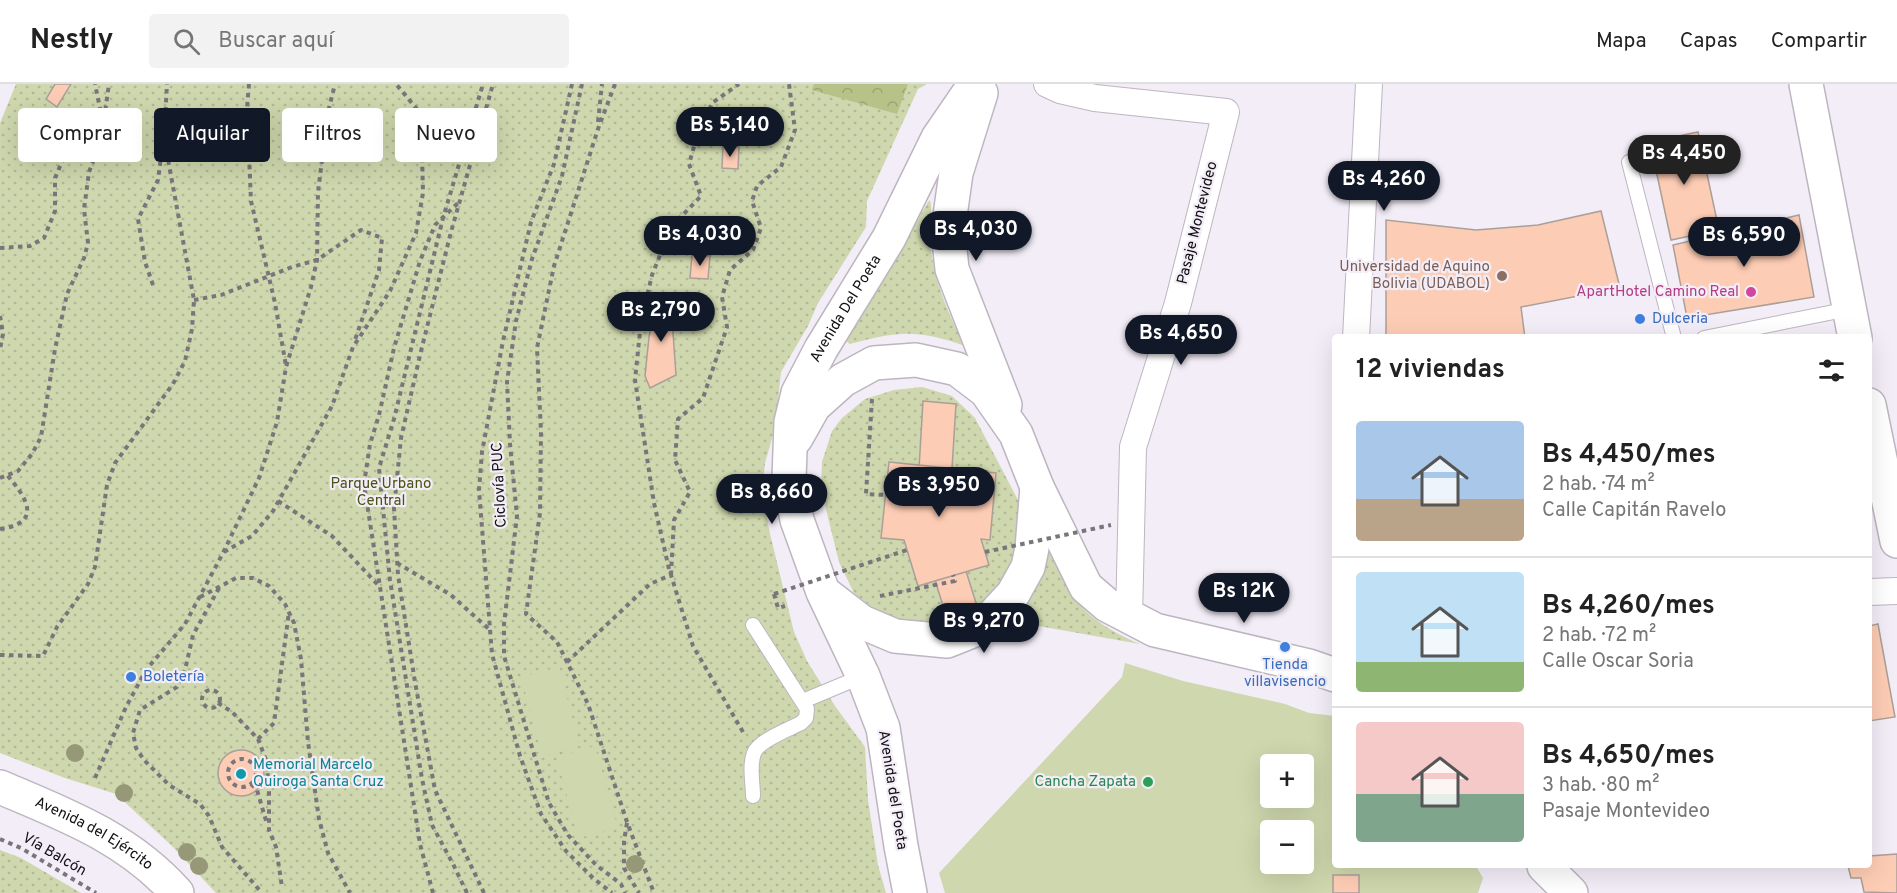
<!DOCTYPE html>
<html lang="es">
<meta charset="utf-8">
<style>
:root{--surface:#fff;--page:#f2f2f2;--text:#222;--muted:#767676;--line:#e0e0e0;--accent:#111827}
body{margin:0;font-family:Overpass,sans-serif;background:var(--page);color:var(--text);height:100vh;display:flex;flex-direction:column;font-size:22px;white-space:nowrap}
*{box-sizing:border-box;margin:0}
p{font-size:20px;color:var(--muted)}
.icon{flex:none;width:33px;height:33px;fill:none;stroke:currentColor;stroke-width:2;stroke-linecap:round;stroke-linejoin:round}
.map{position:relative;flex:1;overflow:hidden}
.drawer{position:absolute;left:1332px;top:250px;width:540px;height:534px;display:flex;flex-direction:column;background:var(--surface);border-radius:6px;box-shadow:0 6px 24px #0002}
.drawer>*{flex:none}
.guide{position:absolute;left:18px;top:24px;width:570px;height:54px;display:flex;gap:12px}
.controls{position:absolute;left:1260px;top:670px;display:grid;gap:12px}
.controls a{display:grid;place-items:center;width:54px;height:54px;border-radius:6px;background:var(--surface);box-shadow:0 6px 24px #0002;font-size:30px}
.price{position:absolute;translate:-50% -51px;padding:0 14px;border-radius:21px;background:var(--accent);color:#fff;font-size:20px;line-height:39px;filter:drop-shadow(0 2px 3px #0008)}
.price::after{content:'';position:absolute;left:50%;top:36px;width:18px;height:14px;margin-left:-9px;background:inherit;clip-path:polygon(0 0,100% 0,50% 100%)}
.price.selected{background:#222;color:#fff}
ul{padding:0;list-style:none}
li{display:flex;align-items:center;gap:18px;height:150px;padding:0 24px}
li+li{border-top:2px solid var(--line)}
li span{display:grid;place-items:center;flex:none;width:168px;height:120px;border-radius:6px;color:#555}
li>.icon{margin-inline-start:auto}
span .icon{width:72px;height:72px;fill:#fffc;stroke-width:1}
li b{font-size:26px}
h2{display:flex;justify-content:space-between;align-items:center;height:72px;padding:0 24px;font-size:26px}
.tag{padding:0 21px;border-radius:6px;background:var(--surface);box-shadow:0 6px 24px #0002;font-size:21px;line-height:54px}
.tag.selected{background:var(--accent);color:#fff}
header{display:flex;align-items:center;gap:36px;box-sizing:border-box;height:84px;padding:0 30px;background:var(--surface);border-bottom:2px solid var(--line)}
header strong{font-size:28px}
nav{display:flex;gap:33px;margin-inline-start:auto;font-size:21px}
.search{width:420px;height:54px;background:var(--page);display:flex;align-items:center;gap:15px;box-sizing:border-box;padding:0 21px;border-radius:6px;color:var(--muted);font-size:22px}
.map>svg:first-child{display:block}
.green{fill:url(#green-dots)}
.forest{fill:url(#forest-crowns)}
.pitch{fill:#ced7ad;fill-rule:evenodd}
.building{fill:#fdccb4;stroke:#aa9f99;stroke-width:1.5}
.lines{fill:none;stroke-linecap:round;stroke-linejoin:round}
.lane-casing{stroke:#bdb6c0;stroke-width:16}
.street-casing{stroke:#bdb6c0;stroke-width:28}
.secondary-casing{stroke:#bdb6c0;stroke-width:36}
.path{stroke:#79757b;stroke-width:4;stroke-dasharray:4.5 4.5;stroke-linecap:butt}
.lane{stroke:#fff;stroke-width:14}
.street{stroke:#fff;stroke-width:26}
.secondary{stroke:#fff;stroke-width:33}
.path-bridge{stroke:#79757b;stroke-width:4;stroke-dasharray:4.5 4.5;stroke-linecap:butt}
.tree{fill:#969878}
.education-dot{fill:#8d6e63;stroke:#f3edf7;stroke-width:2}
.hotel-dot{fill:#d1479c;stroke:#f3edf7;stroke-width:2}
.shop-dot{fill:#3f7fe0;stroke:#f3edf7;stroke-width:2}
.culture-dot{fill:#0f9aa8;stroke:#f3edf7;stroke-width:2}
.leisure-dot{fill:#2e9e5b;stroke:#f3edf7;stroke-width:2}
.labels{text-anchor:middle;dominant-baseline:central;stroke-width:4.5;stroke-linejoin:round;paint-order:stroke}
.street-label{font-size:15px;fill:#121013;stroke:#f3edf7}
.education-label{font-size:15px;fill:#785e54;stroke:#f3edf7;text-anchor:end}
.hotel-label{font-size:15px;fill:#b23c85;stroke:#f3edf7;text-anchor:end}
.shop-label{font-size:15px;fill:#366cbe;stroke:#f3edf7;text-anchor:start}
.park-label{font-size:15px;fill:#4a5310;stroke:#f3edf7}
.culture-label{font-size:15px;fill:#0d838f;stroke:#f3edf7;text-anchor:start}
.leisure-label{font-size:15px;fill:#27864d;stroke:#f3edf7;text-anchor:end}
</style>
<header>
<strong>Nestly</strong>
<div class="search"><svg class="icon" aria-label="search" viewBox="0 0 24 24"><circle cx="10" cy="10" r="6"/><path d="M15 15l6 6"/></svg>Buscar aquí</div>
<nav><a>Mapa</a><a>Capas</a><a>Compartir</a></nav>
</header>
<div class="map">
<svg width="1897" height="809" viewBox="0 0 1897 809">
<defs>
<pattern id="green-dots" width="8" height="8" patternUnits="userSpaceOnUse" patternTransform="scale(1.5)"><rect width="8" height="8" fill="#ced7ad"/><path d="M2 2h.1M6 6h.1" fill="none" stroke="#b0b894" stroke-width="1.8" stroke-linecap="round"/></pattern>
<pattern id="forest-crowns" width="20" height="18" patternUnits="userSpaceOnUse" patternTransform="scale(1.5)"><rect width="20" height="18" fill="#b6c287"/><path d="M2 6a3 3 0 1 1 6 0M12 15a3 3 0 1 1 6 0" fill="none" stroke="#9ba674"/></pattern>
</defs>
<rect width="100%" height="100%" fill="#f3edf7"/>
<g class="green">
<polygon points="16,0 927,0 918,5 867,117 866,143 818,219 808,242 781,288 775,344 765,379 762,407 770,450 794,548 807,577 835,622 865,663 868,716 878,781 886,809 216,809 172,762 116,710 65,694 0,669 0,39"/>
<path d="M930,116C933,129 929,144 930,158C934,197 947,227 965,262C919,245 897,247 850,260L846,257L928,118Z"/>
<polygon points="922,303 952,312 975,334 1019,418 1022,450 1011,484 995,508 982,520 966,531 939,538 922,539 896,535 873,524 854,509 839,478 821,405 822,378 832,347 842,334 865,315 894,306"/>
<path d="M1051,456C1055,471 1059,487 1066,500C1080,530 1111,548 1140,560L1010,537L1023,523Z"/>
<polygon points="0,766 21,774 81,809 0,809"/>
</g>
<polygon class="forest" points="814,0 908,0 897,30 812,6"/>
<g class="pitch">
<path d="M1125,579L1183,597L1285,620L1309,629L1335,632V782H1476L1483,794L1478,809H945L939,789L1122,593ZM1270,681H1304V714H1270ZM1270,747H1304V780H1270Z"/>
<polygon points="559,583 580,662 542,672 521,593"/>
<polygon points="595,662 618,744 579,754 556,673"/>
</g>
<g class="building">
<polygon points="55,0 71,0 57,23 46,15"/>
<polygon points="742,25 755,33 742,54 729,46"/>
<polygon points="1698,48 1719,146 1671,156 1650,58"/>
<polygon points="723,62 739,63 738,85 722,84"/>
<polygon points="1601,127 1620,204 1521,223 1525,254 1386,254 1386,136 1476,146 1538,141"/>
<polygon points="1799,131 1814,213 1687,234 1673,161"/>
<polygon points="712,141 718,154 695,163 689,150"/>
<polygon points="692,171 710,172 708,195 690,194"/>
<polygon points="657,210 676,213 672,235 676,291 650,304 645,292 649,253"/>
<polygon points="923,317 956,320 949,433 982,538 951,547 916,436"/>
<polygon points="889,378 996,389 990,456 981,455 989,481 918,502 904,456 881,454"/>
<polygon points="1878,540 1895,633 1869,637 1869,542"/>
<circle cx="241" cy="689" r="23"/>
<polygon points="1897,770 1897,809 1864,808 1861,794 1851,794 1848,782 1869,782 1869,772"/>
<rect x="1333" y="791" width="26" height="18"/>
</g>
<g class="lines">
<g class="lane-casing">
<g id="lane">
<polyline points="1629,78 1674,254"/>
<polyline points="1704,254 1849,225"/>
<polyline points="803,617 863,592"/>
<path d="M753,712C753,699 749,682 754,669C758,657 789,645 801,639L806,634L807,625L753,541"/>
</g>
</g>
<g class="street-casing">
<g id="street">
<polyline points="1047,0 1060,6 1095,14 1226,28 1178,219 1133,363 1129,534"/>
<polyline points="1356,254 1369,0"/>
<polyline points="1869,508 1897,507"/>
</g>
</g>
<g class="secondary-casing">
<g id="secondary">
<polyline points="1806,0 1855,254"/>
<polyline points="981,9 956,89 948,146 952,185 1005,321"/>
<polyline points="1869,321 1897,457"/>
<polyline points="796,354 814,322 843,296 874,279 916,276 957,285 986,307 1016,350 1037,403 1086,503 1107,521 1155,546 1309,582 1335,591"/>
<polyline points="827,511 862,538 895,552 947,557 972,547 989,536 1013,510 1028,483 1032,464 1037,403"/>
<path id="s1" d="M0,703C66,731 128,754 177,809"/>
<polyline points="1544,782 1571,809"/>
<path id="s2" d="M910,809L901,762L883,644L863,592L823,508L797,436L789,395L791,338L798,309L821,265L889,154L938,54L975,0"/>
</g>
</g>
<g class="path">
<polyline points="249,0 247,24 251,117 275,219 286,282"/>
<polyline points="572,0 554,80 531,138 503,257 482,368 479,406 492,570 520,672 541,730 566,767 593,794 612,809"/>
<polyline points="582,0 562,92 532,175 516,237 507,298 510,360 517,432 504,540 504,572 549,719 568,751 596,781 621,800 625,809"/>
<polyline points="615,0 598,45 554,182 537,264 541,348 540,429 526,530 557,558 588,620 627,738 654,809"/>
<polyline points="104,35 109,0"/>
<polyline points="598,38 602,0"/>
<polyline points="0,164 30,162 44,154 55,127 55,94 64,73 62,58"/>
<polyline points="153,201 145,178 138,135 158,96 163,58"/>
<polyline points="194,216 221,211 292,183 317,176 361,146 382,154 379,186 355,256"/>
<polyline points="0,232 3,250 0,265"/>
<polyline points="872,315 866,410 886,411"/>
<polyline points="0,394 18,387 32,370 41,353 55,265 67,210 84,174 88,159 84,125 89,88 99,62 103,39 95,0"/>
<polyline points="278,417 332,452 379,502"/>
<path d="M0,445C43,439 27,414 7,391"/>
<polyline points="224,468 252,452 273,427 332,322 353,263 390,207 416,149 423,109 421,30 396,0"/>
<polyline points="397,479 451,511 489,545"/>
<polyline points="669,485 654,419 635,296 641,238 652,191 672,142 701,112 689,80 695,59 712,19 739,0"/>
<polyline points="671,491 674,436 690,408 675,376 678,335 703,314 727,243 722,213 730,186 753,166 761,144 752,117 757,102 781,83 795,46 789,0"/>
<polyline points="219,504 193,551 185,586 177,603 140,626 133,649 136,664 144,676 169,701 200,720 209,732 222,763 262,809"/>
<polyline points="774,510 778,524 785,522"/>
<polyline points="880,512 955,497 953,491"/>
<polyline points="200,513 236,494 253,494 269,502 285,520 294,539 301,575 308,658 319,735 328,769 350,809"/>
<polyline points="0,571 43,572 57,543 88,500 95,483 107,401 115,379 173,300 185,277 192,245 194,216 164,54 167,0"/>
<polyline points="567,578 650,500 671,491 693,562 743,648"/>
<circle cx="211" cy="615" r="9"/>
<polyline points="218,619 232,628 258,655 266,676 269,703 269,746 276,763 282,803"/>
<polyline points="258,655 274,639 289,528"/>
<circle cx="242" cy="689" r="14"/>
<polyline points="95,694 126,623 146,586 185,540 223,469 259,394 277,338 286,283 311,203 317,176 318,108 328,28 335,0"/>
<polyline points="251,700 257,706 267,740"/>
<polyline points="627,739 624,757 624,784 639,809"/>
<polyline points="0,755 21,764 96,809"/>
<polyline points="433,809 420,760 364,400 370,360 379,331 394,264 420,177 435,141 458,119"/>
<polyline points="467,809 453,780 432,741 422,695 390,496 379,384 394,335 443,134 483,0"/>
<polyline points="484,809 435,706 415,598 398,491 394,424 401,354 421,267 451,148 493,0"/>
</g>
<use href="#lane" class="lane"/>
<use href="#street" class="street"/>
<use href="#secondary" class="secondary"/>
<g class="path-bridge">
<polyline points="985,468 1111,441"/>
<polyline points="774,510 907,466"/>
</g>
</g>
<g class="tree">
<circle cx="75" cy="669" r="9"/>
<circle cx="124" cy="709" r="9"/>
<circle cx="187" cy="768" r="9"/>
<circle cx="635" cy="780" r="9"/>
<circle cx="199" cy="782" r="9"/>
</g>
<circle class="education-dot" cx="1502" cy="192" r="6"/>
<circle class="hotel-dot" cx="1751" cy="208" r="6"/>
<g class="shop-dot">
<circle cx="1640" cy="235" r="6"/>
<circle cx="1285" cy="563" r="6"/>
<circle cx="131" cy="593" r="6"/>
</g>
<circle class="culture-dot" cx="241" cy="690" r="6"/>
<circle class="leisure-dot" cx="1148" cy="698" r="6"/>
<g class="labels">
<g class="street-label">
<text transform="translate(1198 139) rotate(-76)">Pasaje Montevideo</text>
<text stroke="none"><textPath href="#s2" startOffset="618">Avenida Del Poeta</textPath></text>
<text transform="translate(500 401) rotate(-93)">Ciclovía PUC</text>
<text transform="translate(892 706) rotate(81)">Avenida del Poeta</text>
<text stroke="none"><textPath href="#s1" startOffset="105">Avenida del Ejército</textPath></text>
<text transform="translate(54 771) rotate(30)">Vía Balcón</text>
</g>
<g class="education-label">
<text x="1490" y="183">Universidad de Aquino<tspan x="1490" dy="17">Bolivia (UDABOL)</tspan></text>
</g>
<g class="hotel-label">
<text x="1739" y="208">ApartHotel Camino Real</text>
</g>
<g class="shop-label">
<text x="1652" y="235">Dulceria</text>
<text x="1285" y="581" text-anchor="middle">Tienda<tspan x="1285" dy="17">villavisencio</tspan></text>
<text x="143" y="593">Boletería</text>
</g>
<g class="park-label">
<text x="381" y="400">Parque Urbano<tspan x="381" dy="17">Central</tspan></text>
</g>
<g class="culture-label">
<text x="253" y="681">Memorial Marcelo<tspan x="253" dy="17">Quiroga Santa Cruz</tspan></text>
</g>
<g class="leisure-label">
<text x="1136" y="698">Cancha Zapata</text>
</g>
</g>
</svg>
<div class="controls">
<a>+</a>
<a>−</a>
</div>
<b class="price" style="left:730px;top:74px">Bs 5,140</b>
<b class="price selected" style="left:1684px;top:102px">Bs 4,450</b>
<b class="price" style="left:1384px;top:128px">Bs 4,260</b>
<b class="price" style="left:976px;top:178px">Bs 4,030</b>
<b class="price" style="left:700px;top:183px">Bs 4,030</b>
<b class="price" style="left:1744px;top:184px">Bs 6,590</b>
<b class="price" style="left:661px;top:259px">Bs 2,790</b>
<b class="price" style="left:1181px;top:282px">Bs 4,650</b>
<b class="price" style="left:939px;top:434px">Bs 3,950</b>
<b class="price" style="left:772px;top:441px">Bs 8,660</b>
<b class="price" style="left:1244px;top:540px">Bs 12K</b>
<b class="price" style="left:984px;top:570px">Bs 9,270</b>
<div class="guide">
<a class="tag">Comprar</a>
<a class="tag selected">Alquilar</a>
<a class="tag">Filtros</a>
<a class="tag">Nuevo</a>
</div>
<section class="drawer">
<h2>12 viviendas<svg class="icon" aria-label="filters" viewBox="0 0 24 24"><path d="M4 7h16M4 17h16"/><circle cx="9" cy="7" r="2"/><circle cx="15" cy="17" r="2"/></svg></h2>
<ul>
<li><span style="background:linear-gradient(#a9c7e8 65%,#b9a48a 0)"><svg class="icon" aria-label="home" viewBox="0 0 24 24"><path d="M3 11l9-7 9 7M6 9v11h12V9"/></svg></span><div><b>Bs 4,450/mes</b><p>2 hab. · 74 m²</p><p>Calle Capitán Ravelo</p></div></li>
<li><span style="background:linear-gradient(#bfe0f5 75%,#8fb573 0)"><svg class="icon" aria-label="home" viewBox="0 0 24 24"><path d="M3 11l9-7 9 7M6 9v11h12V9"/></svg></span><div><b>Bs 4,260/mes</b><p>2 hab. · 72 m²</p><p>Calle Oscar Soria</p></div></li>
<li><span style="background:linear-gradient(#f6c9c9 60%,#7fa58c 0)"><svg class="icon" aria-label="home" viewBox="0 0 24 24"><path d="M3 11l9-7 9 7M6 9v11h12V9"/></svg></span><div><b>Bs 4,650/mes</b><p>3 hab. · 80 m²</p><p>Pasaje Montevideo</p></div></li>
</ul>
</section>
</div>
